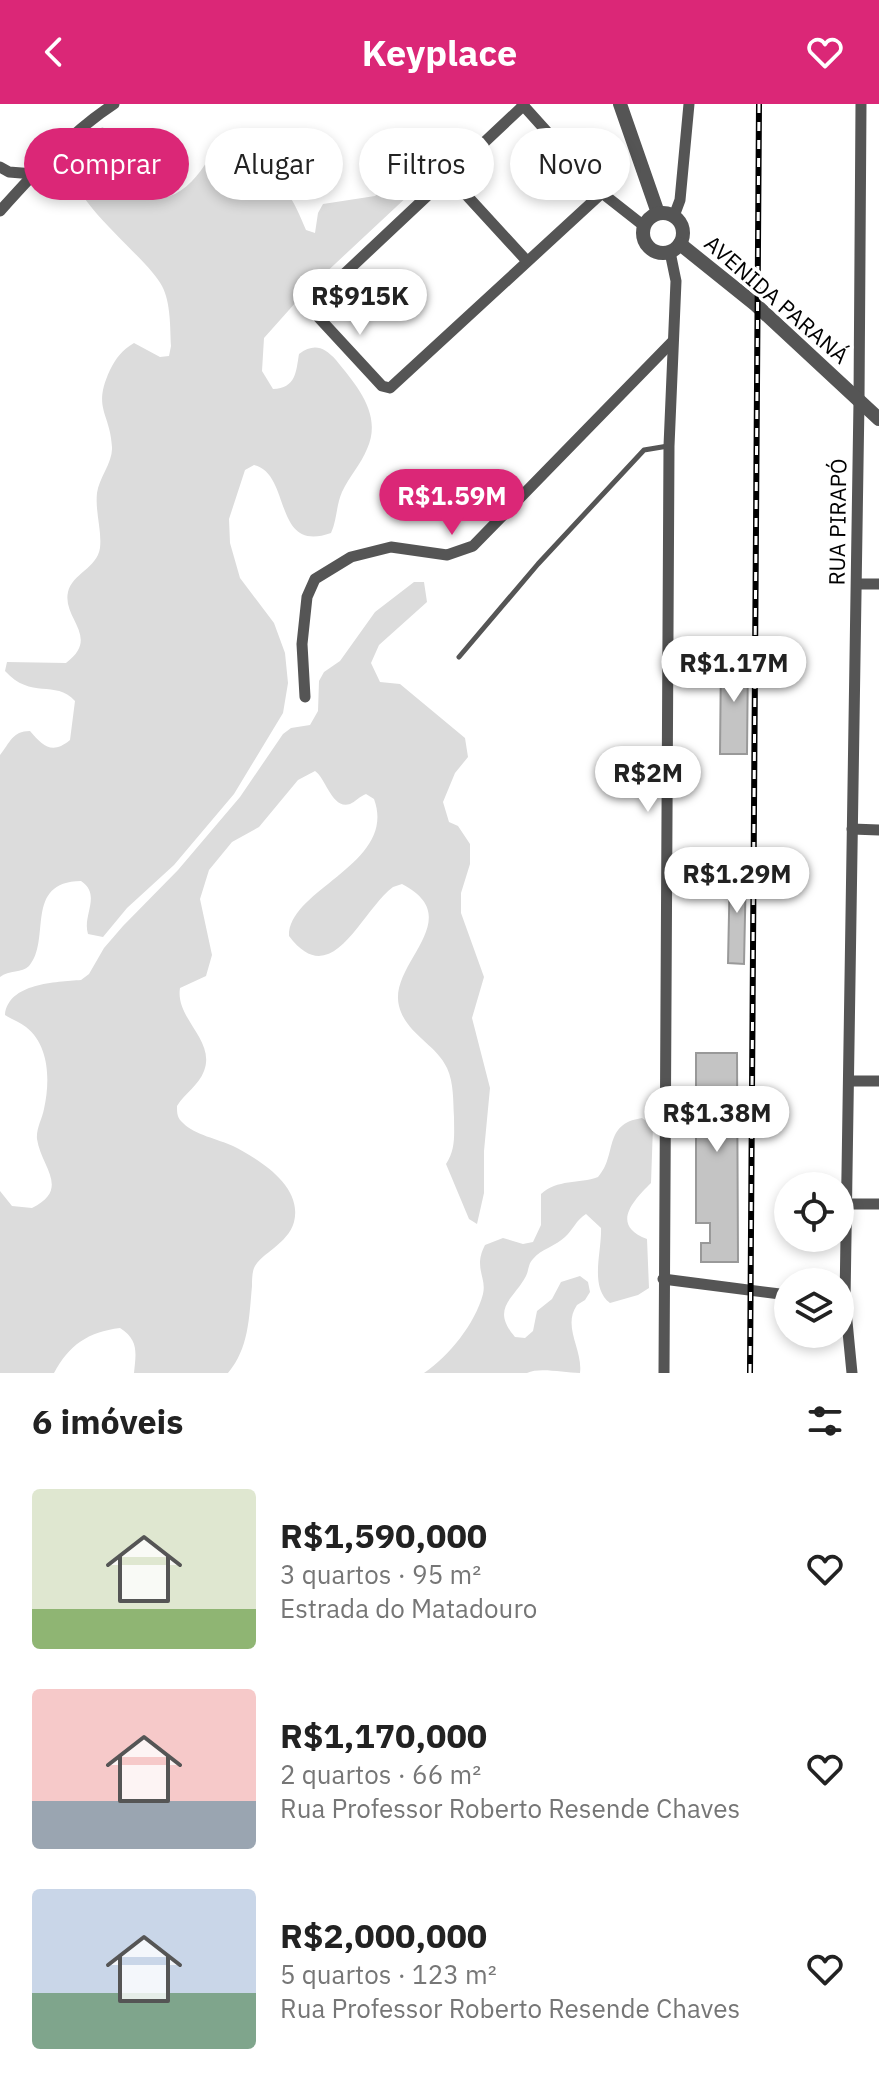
<!DOCTYPE html>
<html lang="pt">
<meta charset="utf-8">
<style>
:root{--surface:#fff;--page:#f6f6f6;--text:#222;--muted:#767676;--accent:#db2777}
body{margin:0;font-family:"IBM Plex Sans",sans-serif;background:var(--page);color:var(--text);height:100vh;display:flex;flex-direction:column;font-size:30px;white-space:nowrap}
*{box-sizing:border-box;margin:0}
p{font-size:26px;color:var(--muted)}
.icon{flex:none;width:44px;height:44px;fill:none;stroke:currentColor;stroke-width:2;stroke-linecap:round;stroke-linejoin:round}
.map{position:relative;height:1269px;overflow:hidden}
.details{display:flex;flex-direction:column;background:var(--surface);flex:1}
.details>*{flex:none}
.guide{position:absolute;left:24px;top:24px;width:832px;height:72px;display:flex;gap:16px}
.controls{position:absolute;left:774px;top:1068px;display:grid;gap:16px}
.controls a{display:grid;place-items:center;width:80px;height:80px;border-radius:50%;background:var(--surface);box-shadow:0 4px 12px #0003;font-size:40px}
.price{position:absolute;translate:-50% -68px;padding:0 18px;border-radius:28px;background:#fff;color:#222;font-size:26px;line-height:52px;filter:drop-shadow(0 2px 4px #0008)}
.price::after{content:'';position:absolute;left:50%;top:48px;width:24px;height:18px;margin-left:-12px;background:inherit;clip-path:polygon(0 0,100% 0,50% 100%)}
.price.on{background:var(--accent);color:#fff}
ul{padding:0;list-style:none}
li{display:flex;align-items:center;gap:24px;height:200px;padding:0 32px}
li span{display:grid;place-items:center;flex:none;width:224px;height:160px;border-radius:8px;color:#555}
li>.icon{margin-inline-start:auto}
span .icon{width:96px;height:96px;fill:#fffc;stroke-width:1}
li b{font-size:34px}
h2{display:flex;justify-content:space-between;align-items:center;height:96px;padding:0 32px;font-size:34px}
.pill{padding:0 28px;border-radius:36px;background:var(--surface);box-shadow:0 4px 12px #0003;font-size:28px;line-height:72px}
.pill.on{background:var(--accent);color:#fff}
header{display:flex;justify-content:space-between;align-items:center;height:104px;padding:0 32px;background:var(--accent);color:#fff;font-size:36px;font-weight:700}
.map>svg:first-child{display:block}
.green{fill:#dcdcdc}
.building{fill:#c4c4c4;stroke:#999;stroke-width:2}
.lines{fill:none;stroke-linecap:round;stroke-linejoin:round}
.service{stroke:#555;stroke-width:5}
.minor{stroke:#555;stroke-width:11}
.tertiary{stroke:#555;stroke-width:14}
.rail-casing{stroke:#000;stroke-width:6}
.rail{stroke:#fff;stroke-width:3;stroke-dasharray:9;stroke-linecap:butt}
.labels{text-anchor:middle;dominant-baseline:central;stroke-width:7;stroke-linejoin:round;paint-order:stroke}
.street-label{font-size:22px;fill:#000;stroke:#fff}
</style>
<header><svg class="icon" aria-label="back" viewBox="0 0 24 24"><path d="M15 5l-7 7 7 7"/></svg>Keyplace<svg class="icon" aria-label="heart" viewBox="0 0 24 24"><path d="M12 20l-8-8c-3-5 5-10 8-4 3-6 11-1 8 4z"/></svg></header>
<div class="map">
<svg width="879" height="1269" viewBox="0 0 879 1269">
<rect width="100%" height="100%" fill="#fff"/>
<g class="green">
<path d="M103,23L110,39C85,83 139,106 175,90C191,82 203,65 212,49C261,33 291,88 306,126L315,129L318,109L323,100L375,92L397,71L433,57L441,61L305,188L264,234L262,267L273,285C296,284 296,268 299,250C314,239 324,243 336,256C356,281 383,310 367,345C361,360 349,373 342,388C336,402 337,416 331,429C272,450 292,370 254,361L245,366L229,415L230,439L240,474L274,519L285,549L288,579L283,609L234,690L174,761L127,804L103,833L88,830C82,811 102,791 81,777C23,778 52,836 29,862C22,869 9,866 0,873V651C10,639 12,627 30,627C43,642 52,651 70,636L75,597C55,575 31,596 5,567L7,558L66,559C101,533 62,515 68,488C72,470 97,464 100,444C102,426 95,408 97,389C99,374 113,358 112,343C110,308 92,305 110,266C116,254 122,246 134,239L160,253L169,252L171,242C170,224 171,199 162,182C143,144 7,56 103,23Z"/>
<path d="M414,478H424L427,498L379,541L371,559L380,578L400,580L465,634L468,653L455,669L443,698L449,718L458,722L470,740V760L461,789V809L484,873L472,914L490,984L484,1047V1089L477,1120L469,1115L446,1060C456,1045 454,1030 454,1013C453,997 454,979 447,964C436,940 406,930 399,902C388,859 469,815 402,780L393,783C360,808 332,889 289,832C288,785 398,760 374,695L366,690C360,692 355,698 350,700C332,706 326,674 315,667L298,676L259,723L232,738L209,766L200,795L212,851L206,872L180,884C175,915 216,936 204,967C199,981 185,989 177,1002C177,1009 177,1014 183,1019C195,1031 218,1035 233,1042C260,1056 303,1082 294,1118C288,1140 261,1149 254,1164C252,1169 252,1177 252,1182C249,1214 249,1244 228,1269H134C136,1249 139,1236 120,1224C88,1228 69,1241 54,1269H0V1087L12,1102L32,1104C71,1085 41,1063 37,1035C36,1025 42,1015 44,1005C50,978 50,942 26,923C20,918 12,916 5,911C8,879 56,878 81,876L89,870L104,844L123,822L178,766L240,693L283,630L291,624L310,621L318,607L319,577L324,568L340,557L375,508Z"/>
<path d="M642,1014L653,1022L651,1079C633,1097 610,1121 647,1135L649,1184L638,1191L610,1199C589,1183 602,1148 601,1124L586,1110C576,1116 573,1126 565,1133C556,1142 541,1145 533,1155C528,1160 529,1166 526,1172C514,1195 490,1204 515,1233L525,1234L533,1227L537,1207L552,1195L561,1178L580,1172L588,1178L590,1188L585,1196L577,1201C562,1223 583,1245 580,1269C563,1269 540,1263 527,1269H424C449,1252 475,1220 483,1190C487,1173 473,1164 485,1141L503,1134L523,1140L533,1138L541,1121V1090C557,1075 579,1080 598,1073C618,1051 602,1020 642,1014Z"/>
</g>
<g class="building">
<polygon points="721,551 748,551 747,650 720,650"/>
<polygon points="730,762 746,763 744,860 728,859"/>
<polygon points="696,949 737,949 738,1158 701,1158 701,1139 710,1139 710,1119 696,1119"/>
</g>
<g class="lines">
<polyline class="service" points="459,553 538,460 644,346 668,342"/>
<g class="minor">
<polyline points="522,0 602,89 644,122"/>
<polyline points="524,1 309,203 382,282 390,284 602,89"/>
<polyline points="0,63 9,68 34,70"/>
<polyline points="448,71 526,156"/>
<path d="M0,107C35,68 71,28 114,0"/>
<polyline points="674,112 680,96 689,0"/>
<polyline points="857,480 879,480"/>
<polyline points="305,593 302,540 307,493 315,475 351,453 391,443 447,451 473,442 672,238"/>
<polyline points="852,725 879,726"/>
<polyline points="849,977 879,977"/>
<polyline points="847,1100 879,1100"/>
<polyline points="663,1175 788,1191"/>
<polyline points="664,1269 669,342 676,177 670,148"/>
<polyline points="852,1269 845,1197 859,297 861,0"/>
</g>
<g class="tertiary">
<polyline points="620,0 658,109"/>
<circle cx="663" cy="129" r="20"/>
<polyline points="680,140 756,201 879,315"/>
</g>
<g class="rail-casing">
<polyline id="rail" points="750,1269 759,0"/>
</g>
<use href="#rail" class="rail"/>
</g>
<g class="labels">
<g class="street-label">
<text transform="translate(777 195) rotate(41)">AVENIDA PARANÁ</text>
<text transform="translate(837 418) rotate(-89)">RUA PIRAPÓ</text>
</g>
</g>
</svg>
<div class="controls">
<a><svg class="icon" aria-label="locate" viewBox="0 0 24 24"><circle cx="12" cy="12" r="6"/><path d="M12 2v4M12 18v4M2 12h4M18 12h4"/></svg></a>
<a><svg class="icon" aria-label="layers" viewBox="0 0 24 24"><path d="M12 4l9 5-9 5-9-5zM3 14l9 5 9-5"/></svg></a>
</div>
<b class="price" style="left:360px;top:233px">R$915K</b>
<b class="price on" style="left:452px;top:433px">R$1.59M</b>
<b class="price" style="left:734px;top:600px">R$1.17M</b>
<b class="price" style="left:648px;top:710px">R$2M</b>
<b class="price" style="left:737px;top:811px">R$1.29M</b>
<b class="price" style="left:717px;top:1050px">R$1.38M</b>
<div class="guide">
<a class="pill on">Comprar</a>
<a class="pill">Alugar</a>
<a class="pill">Filtros</a>
<a class="pill">Novo</a>
</div>
</div>
<section class="details">
<h2>6 imóveis<svg class="icon" aria-label="filters" viewBox="0 0 24 24"><path d="M4 7h16M4 17h16"/><circle cx="9" cy="7" r="2"/><circle cx="15" cy="17" r="2"/></svg></h2>
<ul>
<li><span style="background:linear-gradient(#dfe7d0 75%,#8fb573 0)"><svg class="icon" aria-label="home" viewBox="0 0 24 24"><path d="M3 11l9-7 9 7M6 9v11h12V9"/></svg></span><div><b>R$1,590,000</b><p>3 quartos · 95 m²</p><p>Estrada do Matadouro</p></div><svg class="icon" aria-label="heart" viewBox="0 0 24 24"><path d="M12 20l-8-8c-3-5 5-10 8-4 3-6 11-1 8 4z"/></svg></li>
<li><span style="background:linear-gradient(#f6c9c9 70%,#9aa5b1 0)"><svg class="icon" aria-label="home" viewBox="0 0 24 24"><path d="M3 11l9-7 9 7M6 9v11h12V9"/></svg></span><div><b>R$1,170,000</b><p>2 quartos · 66 m²</p><p>Rua Professor Roberto Resende Chaves</p></div><svg class="icon" aria-label="heart" viewBox="0 0 24 24"><path d="M12 20l-8-8c-3-5 5-10 8-4 3-6 11-1 8 4z"/></svg></li>
<li><span style="background:linear-gradient(#c9d6e8 65%,#7fa58c 0)"><svg class="icon" aria-label="home" viewBox="0 0 24 24"><path d="M3 11l9-7 9 7M6 9v11h12V9"/></svg></span><div><b>R$2,000,000</b><p>5 quartos · 123 m²</p><p>Rua Professor Roberto Resende Chaves</p></div><svg class="icon" aria-label="heart" viewBox="0 0 24 24"><path d="M12 20l-8-8c-3-5 5-10 8-4 3-6 11-1 8 4z"/></svg></li>
</ul>
</section>
